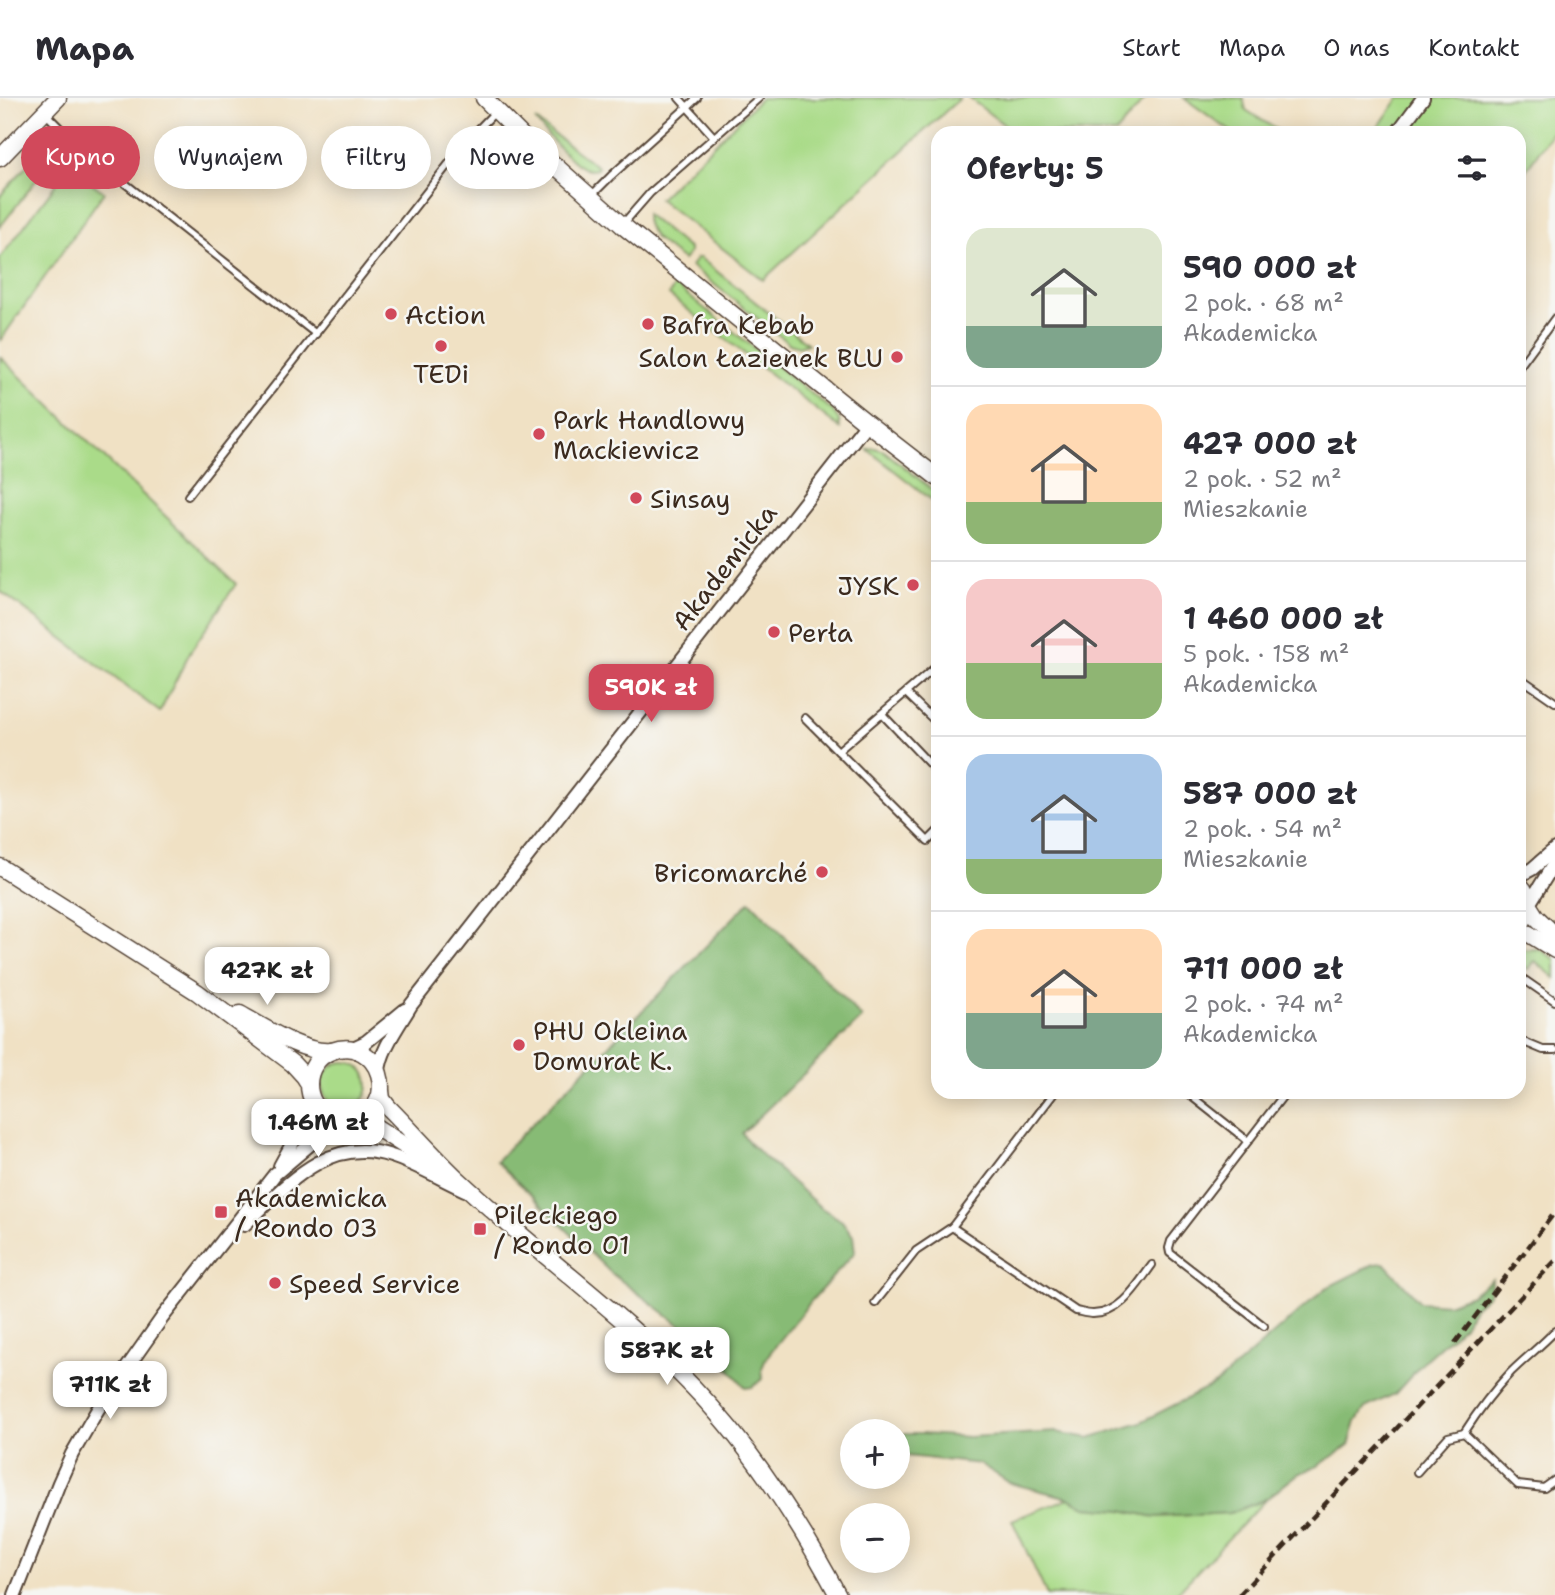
<!DOCTYPE html>
<html lang="pl">
<meta charset="utf-8">
<style>
:root{--surface:#fff;--page:#f2f2f3;--text:#2b2b33;--muted:#7c7c81;--line:#e1e1e2;--accent:#d1495b}
body{margin:0;font-family:"Shantell Sans",sans-serif;background:var(--page);color:var(--text);height:100vh;display:flex;flex-direction:column;font-size:26px;white-space:nowrap}
*{box-sizing:border-box;margin:0}
p{font-size:23px;color:var(--muted)}
.icon{flex:none;width:38px;height:38px;fill:none;stroke:currentColor;stroke-width:2;stroke-linecap:round;stroke-linejoin:round}
.map{position:relative;flex:1;overflow:hidden}
.side{position:absolute;left:931px;top:28px;width:595px;height:973px;display:flex;flex-direction:column;background:var(--surface);border-radius:21px;box-shadow:0 4px 18px #0003}
.side>*{flex:none}
.banner{position:absolute;left:21px;top:28px;width:665px;height:63px;display:flex;gap:14px}
.controls{position:absolute;left:840px;top:1321px;display:grid;gap:14px}
.controls a{display:grid;place-items:center;width:70px;height:70px;border-radius:50%;background:var(--surface);box-shadow:0 4px 18px #0003;font-size:35px}
.price{position:absolute;translate:-50% -60px;padding:0 16px;border-radius:14px;background:#fff;color:#222;font-size:23px;line-height:46px;filter:drop-shadow(0 2px 4px #0008)}
.price::after{content:'';position:absolute;left:50%;top:42px;width:21px;height:16px;margin-left:-10px;background:inherit;clip-path:polygon(0 0,100% 0,50% 100%)}
.price.selected{background:var(--accent);color:#fff}
ul{padding:0;list-style:none}
li{display:flex;align-items:center;gap:21px;height:175px;padding:0 35px}
li+li{border-top:2px solid var(--line)}
li span{display:grid;place-items:center;flex:none;width:196px;height:140px;border-radius:21px;color:#555}
li>.icon{margin-inline-start:auto}
span .icon{width:84px;height:84px;fill:#fffc;stroke-width:1}
li b{font-size:30px}
h2{display:flex;justify-content:space-between;align-items:center;height:84px;padding:0 35px;font-size:30px}
.tag{padding:0 24px;border-radius:32px;background:var(--surface);box-shadow:0 4px 18px #0003;font-size:24px;line-height:63px}
.tag.selected{background:var(--accent);color:#fff}
header{display:flex;align-items:center;gap:42px;box-sizing:border-box;height:98px;padding:0 35px;background:var(--surface);border-bottom:2px solid var(--line)}
header strong{font-size:33px}
nav{display:flex;gap:38px;margin-inline-start:auto;font-size:24px}
.map>svg:first-child{display:block}
.green{fill:#aadb89;stroke:#728254;stroke-width:2}
.forest{fill:#87bb75;stroke:#61724a;stroke-width:2}
.lines{fill:none;stroke-linecap:round;stroke-linejoin:round}
.service-casing{stroke:#564537;stroke-width:10}
.minor-casing{stroke:#564537;stroke-width:16}
.tertiary-casing{stroke:#564537;stroke-width:19}
.service{stroke:#fff;stroke-width:6}
.minor{stroke:#fff;stroke-width:12}
.tertiary{stroke:#fff;stroke-width:16}
.rail{stroke:#3b2a1e;stroke-width:4.5;stroke-dasharray:10 5;stroke-linecap:butt}
.poi-dot{fill:#d1495b;stroke:#f6f6f2;stroke-width:2.5}
.labels{text-anchor:middle;dominant-baseline:central;stroke-width:5;stroke-linejoin:round;paint-order:stroke}
.poi-label{font-size:26px;fill:#3b2a1e;stroke:#f6f6f2;text-anchor:start}
.street-label{font-size:26px;fill:#3b2a1e;stroke:#f6f6f2}
</style>
<header>
<strong>Mapa</strong>
<nav><a>Start</a><a>Mapa</a><a>O nas</a><a>Kontakt</a></nav>
</header>
<div class="map">
<svg width="1555" height="1497" viewBox="0 0 1555 1497">
<rect width="100%" height="100%" fill="#f6f6f2"/>
<filter id="ink" filterUnits="userSpaceOnUse"><feTurbulence type="fractalNoise" baseFrequency=".0143" numOctaves="2"/><feDisplacementMap in="SourceGraphic" scale="14" xChannelSelector="R" yChannelSelector="G"/><feConvolveMatrix kernelMatrix="1 2 1 2 8 2 1 2 1" color-interpolation-filters="sRGB"/></filter>
<filter id="wash" filterUnits="userSpaceOnUse"><feTurbulence type="fractalNoise" baseFrequency=".00686" numOctaves="4" result="noise"/><feDisplacementMap in="SourceGraphic" scale="28" xChannelSelector="R" yChannelSelector="G"/><feGaussianBlur stdDeviation="1.57" result="paint"/><feColorMatrix in="noise" values="0 0 0 0 0 0 0 0 0 0 0 0 0 0 0 0 0 1.4 0 .05"/><feComposite in="paint" operator="in"/></filter>
<g filter="url(#wash)">
<rect width="100%" height="100%" fill="#f0e1c4"/>
<g class="green">
<polygon points="761,0 960,0 763,182 659,101"/>
<polygon points="969,0 1146,0 1116,35 1015,35"/>
<polygon points="1184,0 1243,0 1246,12 1282,35 1233,35"/>
<polygon points="1399,0 1555,0 1555,30 1519,82 1519,35 1374,35"/>
<path d="M535,22L598,69L597,71C593,72 590,73 586,71C572,67 545,34 535,22Z"/>
<path d="M56,38L61,42C55,49 52,60 47,68L0,129V98L39,54Z"/>
<polygon points="69,69 104,94 0,243 0,160"/>
<path d="M646,116L689,151V155L683,162C667,149 645,139 646,116Z"/>
<polygon points="697,160 700,160 808,246 799,249 790,246 691,168"/>
<polygon points="675,187 832,312 839,322 840,330 669,197"/>
<polygon points="0,259 236,486 190,554 160,614 0,493"/>
<polygon points="875,350 884,353 938,396 938,407 867,351"/>
<polygon points="1539,851 1555,861 1555,880 1535,863 1528,871 1519,866 1519,852"/>
<circle cx="345" cy="987" r="23"/>
<polygon points="1069,1400 1085,1409 1122,1412 1155,1419 1230,1415 1266,1401 1175,1497 1047,1497 1012,1422"/>
</g>
<g class="forest">
<polygon points="750,803 862,920 742,1035 750,1046 820,1109 842,1123 853,1138 855,1154 812,1202 766,1260 762,1271 763,1281 752,1289 746,1290 712,1251 611,1175 496,1063"/>
<polygon points="1384,1165 1420,1204 1448,1206 1471,1197 1492,1181 1489,1196 1474,1209 1464,1227 1426,1261 1395,1296 1365,1310 1356,1324 1349,1347 1318,1368 1298,1376 1266,1401 1230,1415 1155,1419 1122,1412 1085,1409 1069,1400 1010,1385 980,1366 898,1357 898,1336 922,1336 969,1339 1056,1334 1089,1340 1141,1324 1216,1286 1326,1190 1374,1166"/>
</g>
</g>
<g filter="url(#ink)">
<g class="lines">
<g class="service-casing">
<g id="service">
<polyline points="679,0 714,39"/>
<polyline points="45,15 79,49 316,236"/>
<polyline points="591,98 611,78 697,0"/>
<polyline points="623,126 650,95 759,0"/>
<polyline points="1519,269 1555,220"/>
<polyline points="188,398 465,45 495,14"/>
<polyline points="1519,579 1555,604"/>
<polyline points="906,595 938,626"/>
<polyline points="882,616 938,675"/>
<polyline points="805,620 928,743 938,733"/>
<polyline points="838,653 938,567"/>
<polyline points="1519,878 1555,903"/>
<polyline points="1519,942 1543,952 1555,952"/>
<polyline points="1186,994 1248,1043"/>
<path d="M952,1129L1076,1213C1081,1214 1087,1216 1093,1216C1121,1216 1137,1187 1152,1167"/>
<polyline points="875,1205 916,1153 952,1129 1055,994"/>
<polyline points="1264,1228 1170,1155 1169,1150 1171,1143 1286,994"/>
<polyline points="1464,1335 1518,1387 1544,1390 1555,1382"/>
<path d="M1417,1374L1448,1339L1464,1335C1478,1313 1493,1293 1511,1274C1525,1260 1541,1248 1555,1233"/>
</g>
</g>
<g class="minor-casing">
<g id="minor">
<polyline points="1397,35 1423,0"/>
<polyline points="1519,778 1532,771 1555,751"/>
<polyline points="1529,806 1555,764"/>
<polyline points="351,951 366,944 405,912"/>
<path d="M379,975C379,954 400,926 411,907L867,325"/>
<polyline points="280,1068 309,1015 311,1000"/>
<path d="M244,1127C285,1089 328,1036 391,1058C416,1066 441,1081 465,1092"/>
<polyline points="15,1497 59,1385 72,1356 98,1311 162,1220 275,1076 319,1039 333,1028 346,1024"/>
</g>
</g>
<g class="tertiary-casing">
<g id="tertiary">
<polyline points="484,0 523,39 622,127 867,325 938,380"/>
<polyline points="0,60 58,0"/>
<polyline points="0,769 197,894 293,966 304,978 309,986"/>
<path d="M1519,786C1531,799 1532,814 1519,827"/>
<polyline points="1529,808 1536,819 1555,837"/>
<polyline points="1519,832 1529,836 1555,852"/>
<path d="M240,916C264,929 304,956 331,953"/>
<path d="M381,993L382,1001L388,1009C413,1034 436,1061 462,1085C537,1155 621,1214 693,1289C752,1350 798,1422 838,1497"/>
<path d="M353,1023C404,1007 378,936 332,953C302,964 301,1007 331,1020C343,1026 355,1020 368,1024L436,1068"/>
</g>
</g>
<use href="#service" class="service"/>
<use href="#minor" class="minor"/>
<use href="#tertiary" class="tertiary"/>
<g class="rail">
<polyline points="1455,1245 1555,1114"/>
<polyline points="1239,1497 1555,1163"/>
</g>
</g>
</g>
<g class="poi-dot">
<circle cx="391" cy="216" r="7"/>
<circle cx="648" cy="226" r="7"/>
<circle cx="441" cy="248" r="7"/>
<circle cx="897" cy="259" r="7"/>
<circle cx="539" cy="336" r="7"/>
<circle cx="636" cy="400" r="7"/>
<circle cx="913" cy="487" r="7"/>
<circle cx="774" cy="534" r="7"/>
<circle cx="822" cy="774" r="7"/>
<circle cx="519" cy="947" r="7"/>
<rect x="214" y="1107" width="14" height="14" rx="3.5"/>
<rect x="473" y="1124" width="14" height="14" rx="3.5"/>
<circle cx="275" cy="1185" r="7"/>
</g>
<g class="labels">
<g class="poi-label">
<text x="405" y="216">Action</text>
<text x="662" y="226">Bafra Kebab</text>
<text x="883" y="259" text-anchor="end">Salon Łazienek BLU</text>
<text x="441" y="275" text-anchor="middle">TEDi</text>
<text x="553" y="321">Park Handlowy<tspan x="553" dy="30">Mackiewicz</tspan></text>
<text x="650" y="400">Sinsay</text>
<text x="899" y="487" text-anchor="end">JYSK</text>
<text x="788" y="534">Perła</text>
<text x="808" y="774" text-anchor="end">Bricomarché</text>
<text x="533" y="932">PHU Okleina<tspan x="533" dy="30">Domurat K.</tspan></text>
<text x="235" y="1099">Akademicka<tspan x="235" dy="30">/ Rondo 03</tspan></text>
<text x="494" y="1116">Pileckiego<tspan x="494" dy="30">/ Rondo 01</tspan></text>
<text x="289" y="1185">Speed Service</text>
</g>
<g class="street-label">
<text transform="translate(724 469) rotate(-52)">Akademicka</text>
</g>
</g>
</svg>
<div class="controls">
<a>+</a>
<a>−</a>
</div>
<b class="price selected" style="left:651px;top:626px">590K zł</b>
<b class="price" style="left:267px;top:909px">427K zł</b>
<b class="price" style="left:318px;top:1061px">1.46M zł</b>
<b class="price" style="left:667px;top:1289px">587K zł</b>
<b class="price" style="left:110px;top:1323px">711K zł</b>
<div class="banner">
<a class="tag selected">Kupno</a>
<a class="tag">Wynajem</a>
<a class="tag">Filtry</a>
<a class="tag">Nowe</a>
</div>
<section class="side">
<h2>Oferty: 5<svg class="icon" aria-label="filters" viewBox="0 0 24 24"><path d="M4 7h16M4 17h16"/><circle cx="9" cy="7" r="2"/><circle cx="15" cy="17" r="2"/></svg></h2>
<ul>
<li><span style="background:linear-gradient(#dfe7d0 70%,#7fa58c 0)"><svg class="icon" aria-label="home" viewBox="0 0 24 24"><path d="M3 11l9-7 9 7M6 9v11h12V9"/></svg></span><div><b>590 000 zł</b><p>2 pok. · 68 m²</p><p>Akademicka</p></div></li>
<li><span style="background:linear-gradient(#ffd9b3 70%,#8fb573 0)"><svg class="icon" aria-label="home" viewBox="0 0 24 24"><path d="M3 11l9-7 9 7M6 9v11h12V9"/></svg></span><div><b>427 000 zł</b><p>2 pok. · 52 m²</p><p>Mieszkanie</p></div></li>
<li><span style="background:linear-gradient(#f6c9c9 60%,#8fb573 0)"><svg class="icon" aria-label="home" viewBox="0 0 24 24"><path d="M3 11l9-7 9 7M6 9v11h12V9"/></svg></span><div><b>1 460 000 zł</b><p>5 pok. · 158 m²</p><p>Akademicka</p></div></li>
<li><span style="background:linear-gradient(#a9c7e8 75%,#8fb573 0)"><svg class="icon" aria-label="home" viewBox="0 0 24 24"><path d="M3 11l9-7 9 7M6 9v11h12V9"/></svg></span><div><b>587 000 zł</b><p>2 pok. · 54 m²</p><p>Mieszkanie</p></div></li>
<li><span style="background:linear-gradient(#ffd9b3 60%,#7fa58c 0)"><svg class="icon" aria-label="home" viewBox="0 0 24 24"><path d="M3 11l9-7 9 7M6 9v11h12V9"/></svg></span><div><b>711 000 zł</b><p>2 pok. · 74 m²</p><p>Akademicka</p></div></li>
</ul>
</section>
</div>
